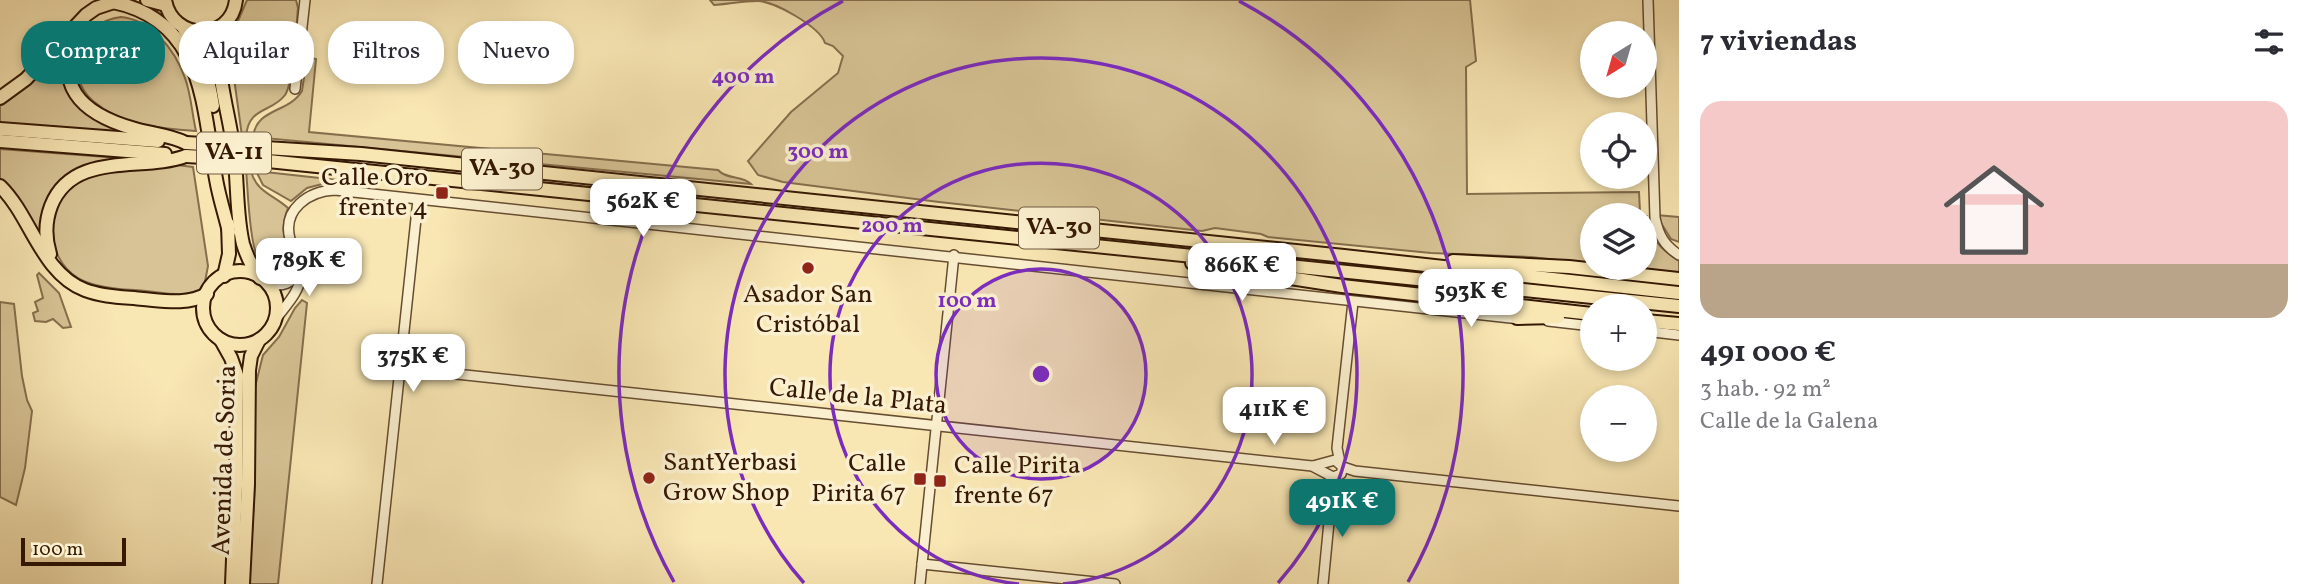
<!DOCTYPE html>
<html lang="es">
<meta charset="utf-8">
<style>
:root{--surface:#fff;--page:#f2f2f3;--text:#2b2b33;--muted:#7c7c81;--line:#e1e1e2;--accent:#0f766e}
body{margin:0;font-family:Vollkorn,serif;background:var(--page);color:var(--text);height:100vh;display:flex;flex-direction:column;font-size:26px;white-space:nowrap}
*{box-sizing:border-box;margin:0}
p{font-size:23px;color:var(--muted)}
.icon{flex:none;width:38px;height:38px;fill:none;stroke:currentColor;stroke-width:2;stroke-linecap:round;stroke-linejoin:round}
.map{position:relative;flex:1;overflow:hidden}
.panel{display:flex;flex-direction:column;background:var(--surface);width:630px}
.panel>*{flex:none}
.guide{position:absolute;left:21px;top:21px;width:665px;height:63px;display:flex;gap:14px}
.needle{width:46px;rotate:217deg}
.controls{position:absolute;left:1580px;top:21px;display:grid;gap:14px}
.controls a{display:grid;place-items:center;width:77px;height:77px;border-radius:50%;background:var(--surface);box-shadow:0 4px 10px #0003;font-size:35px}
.scale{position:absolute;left:21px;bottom:18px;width:105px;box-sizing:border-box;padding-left:7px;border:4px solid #361904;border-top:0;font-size:19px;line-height:24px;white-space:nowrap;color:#361904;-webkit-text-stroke:5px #faefce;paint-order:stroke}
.price{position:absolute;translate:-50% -60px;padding:0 16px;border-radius:14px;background:#fff;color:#222;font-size:23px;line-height:46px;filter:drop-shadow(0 2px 4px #0008)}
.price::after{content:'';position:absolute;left:50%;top:42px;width:21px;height:16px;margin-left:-10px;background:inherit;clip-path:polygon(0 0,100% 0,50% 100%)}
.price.current{background:var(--accent);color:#fff}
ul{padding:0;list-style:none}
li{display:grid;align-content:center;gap:14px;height:371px;padding:0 21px}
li+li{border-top:2px solid var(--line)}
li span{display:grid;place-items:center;height:217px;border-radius:21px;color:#555}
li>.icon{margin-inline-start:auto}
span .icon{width:126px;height:126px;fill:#fffc;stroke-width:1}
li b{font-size:30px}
h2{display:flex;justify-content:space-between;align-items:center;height:84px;padding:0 21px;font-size:30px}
.chip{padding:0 24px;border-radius:28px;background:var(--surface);box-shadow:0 4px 10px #0003;font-size:24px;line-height:63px}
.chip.current{background:var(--accent);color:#fff}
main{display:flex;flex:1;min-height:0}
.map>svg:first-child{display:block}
.green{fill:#d7c395;stroke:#866e4c;stroke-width:2}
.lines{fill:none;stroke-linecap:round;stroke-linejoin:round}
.minor-casing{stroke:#664c30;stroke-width:12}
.highway-casing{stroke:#361904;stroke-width:16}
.minor{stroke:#faefce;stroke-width:9}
.highway{stroke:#f8e6b3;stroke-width:12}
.highway-bridge-casing{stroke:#361904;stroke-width:16;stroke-linecap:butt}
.highway-bridge{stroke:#f8e6b3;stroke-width:12}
.ring{fill:none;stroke:#7b2cbf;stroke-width:3.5}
.poi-dot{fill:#8f2418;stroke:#faefce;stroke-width:2.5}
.labels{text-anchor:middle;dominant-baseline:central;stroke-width:7;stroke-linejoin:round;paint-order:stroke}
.shield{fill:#faefce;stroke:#715941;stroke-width:2}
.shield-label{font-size:24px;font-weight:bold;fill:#361904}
.poi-label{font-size:26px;fill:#361904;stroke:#faefce;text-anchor:end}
.street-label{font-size:26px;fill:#361904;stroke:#faefce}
.centre{fill:#7b2cbf;stroke:#faefce;stroke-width:3.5}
.ring-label{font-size:21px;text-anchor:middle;font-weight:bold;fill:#7b2cbf;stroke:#faefce;stroke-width:7;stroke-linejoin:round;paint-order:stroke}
</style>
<main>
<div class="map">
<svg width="1679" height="584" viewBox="0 0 1679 584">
<rect width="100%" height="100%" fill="#f8e6b3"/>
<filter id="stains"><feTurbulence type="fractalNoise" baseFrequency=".00286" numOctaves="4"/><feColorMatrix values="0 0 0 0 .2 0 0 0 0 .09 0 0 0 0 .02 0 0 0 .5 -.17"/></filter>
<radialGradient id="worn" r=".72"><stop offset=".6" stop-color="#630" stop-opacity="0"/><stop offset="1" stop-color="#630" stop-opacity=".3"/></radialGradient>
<g class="green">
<path d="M247,0H296L298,8C296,27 294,81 285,95C272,113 248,106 246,137L242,136L229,42Z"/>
<path d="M710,0H1470L1476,61L1466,67L1467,194L1639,192L1640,212L1645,215H1592V264L1531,257L1431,253L1268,237L1261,234L1215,228L1202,231L939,202L783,182L758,175L748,161L791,112L838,73L843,56L833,46L825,43C820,27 774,1 758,1C743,1 728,4 714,5Z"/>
<path d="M121,17C152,20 175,50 185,78C191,94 192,114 196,131C161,129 121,125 93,101C61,73 81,21 121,17Z"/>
<path d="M62,44C54,106 88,113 136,133L0,124V103C28,91 44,68 62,44Z"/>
<path d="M309,44L310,58L316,59L309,132L718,170C727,180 742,175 751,184L253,137C256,108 289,113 302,91Z"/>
<polygon points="0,149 133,159 59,185 44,240 0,180"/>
<path d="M177,165L193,167L208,266L204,287C187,299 165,293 146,291C124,289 97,289 78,278C44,257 43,203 77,182C104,167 147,166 177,165Z"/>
<path d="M246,170L251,171C256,192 274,195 288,208C278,234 287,241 293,265C279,282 263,269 256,253C249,236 248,190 246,170Z"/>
<polygon points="256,171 338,180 307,188 291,201 263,185"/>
<path d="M1645,215C1653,239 1657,247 1679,261V275L1620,268H1645Z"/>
<polygon points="1656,215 1679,217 1679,242 1671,239"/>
<polygon points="39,273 59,293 71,327 63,328 53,319 46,322 35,321 33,313 38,311 35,302 43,298 37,275"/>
<polygon points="302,300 307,303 278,584 249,584 255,483 255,387 263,355 279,337 295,308"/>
<polygon points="0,302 14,304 22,376 27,400 32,411 25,468 16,505 0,497"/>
</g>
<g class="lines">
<g class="minor-casing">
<g id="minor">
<path d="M1648,0L1655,218C1659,236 1664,245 1679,255"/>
<polyline points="295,89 305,0"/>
<path d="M268,284C283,287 292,284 299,270"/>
<path d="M276,319C285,306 299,293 301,276C302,262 293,252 290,239C282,209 309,191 335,190L1520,319"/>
<polyline points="1548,321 1592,326"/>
<polyline points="1645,331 1679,335"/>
<polyline points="400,368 1312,466 1333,477 1341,474 1343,467"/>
<polyline points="1340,462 1337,448 1353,302"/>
<polyline points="1313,466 1335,460 1343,467 1355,471 1679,506"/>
<polyline points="922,564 1115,584"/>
<polyline points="377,584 418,200"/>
<polyline points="920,584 954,255"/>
<polyline points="1323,584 1332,491 1330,476"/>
</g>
</g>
<g class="highway-casing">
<g id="highway">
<polyline points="147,0 166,5"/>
<path d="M165,0C172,41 231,43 236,0"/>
<path d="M113,2C205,21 202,106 216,179C219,197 225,215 229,232"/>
<path d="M223,25C211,65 230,112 234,153C238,183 236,215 243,244C247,257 252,267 260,278"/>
<path d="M75,27C54,85 78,113 135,129C152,134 170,135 186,143"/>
<path d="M184,29C202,55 208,74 213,106"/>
<polyline points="0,98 26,79 86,15 96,8 120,0"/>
<polyline points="0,129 158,141"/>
<polyline points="0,141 165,154"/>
<polyline points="266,148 361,154 1344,256 1679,293"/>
<polyline points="268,161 1679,306"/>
<path d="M0,186C31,216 41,273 85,290C103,297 124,297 143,299C165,301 188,305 207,294"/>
<path d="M50,254C45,238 45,222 51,206C73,150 143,172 186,156"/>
<polyline points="1453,261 1569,267 1679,279"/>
<polyline points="1192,263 1342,286 1592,314"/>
<circle cx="240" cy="308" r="37"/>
<polyline points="224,276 229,254 228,224"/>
<polyline points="1517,318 1558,317"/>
<polyline points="1645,321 1679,324"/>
<polyline points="221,340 231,358 237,375 236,486 232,584"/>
<polyline points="243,584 248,484 249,370 251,356 259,340"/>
</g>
</g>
<use href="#minor" class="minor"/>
<use href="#highway" class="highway"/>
<g class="highway-bridge-casing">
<g id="highway-bridge">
<polyline points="186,143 266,148"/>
<polyline points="186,156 268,161"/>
</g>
</g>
<use href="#highway-bridge" class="highway-bridge"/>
</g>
<circle cx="1041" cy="374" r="105" fill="#7b2cbf" fill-opacity=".12"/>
<g class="ring">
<circle cx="1041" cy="374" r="105"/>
<path d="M1019 584A211 211 0 1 1 1063 584"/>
<path d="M804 583A316 316 0 1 1 1278 583"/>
<path d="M674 582A422 422 0 0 1 843 1M1239 1A422 422 0 0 1 1408 582"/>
</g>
<g class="poi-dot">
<rect x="435" y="186" width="14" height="14" rx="3.5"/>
<circle cx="808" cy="268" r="7"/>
<circle cx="649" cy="478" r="7"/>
<rect x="913" y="472" width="14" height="14" rx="3.5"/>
<rect x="933" y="474" width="14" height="14" rx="3.5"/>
</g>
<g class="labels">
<g class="shield">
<rect x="197" y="132.5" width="74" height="41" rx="5"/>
<rect x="462" y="148.5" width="80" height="41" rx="5"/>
<rect x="1019" y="207.5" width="80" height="41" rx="5"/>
</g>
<g class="shield-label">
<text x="234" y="153">VA-11</text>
<text x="502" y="169">VA-30</text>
<text x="1059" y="228">VA-30</text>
</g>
<g class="poi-label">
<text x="428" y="178">Calle Oro<tspan x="428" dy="30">frente 4</tspan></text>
<text x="808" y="295" text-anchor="middle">Asador San<tspan x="808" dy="30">Cristóbal</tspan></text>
<text x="663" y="463" text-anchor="start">SantYerbasi<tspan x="663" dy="30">Grow Shop</tspan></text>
<text x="906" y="464">Calle<tspan x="906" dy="30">Pirita 67</tspan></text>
<text x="954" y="466" text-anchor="start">Calle Pirita<tspan x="954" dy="30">frente 67</tspan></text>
</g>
<g class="street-label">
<text transform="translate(858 397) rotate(6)">Calle de la Plata</text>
<text transform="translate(225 460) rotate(-88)">Avenida de Soria</text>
</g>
</g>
<circle cx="1041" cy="374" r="10" class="centre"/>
<g class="ring-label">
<text x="743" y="83">400 m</text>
<text x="818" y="158">300 m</text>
<text x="892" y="232">200 m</text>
<text x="967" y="307">100 m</text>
</g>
<rect width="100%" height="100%" filter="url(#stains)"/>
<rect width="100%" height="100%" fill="url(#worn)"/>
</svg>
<div class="controls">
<a><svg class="needle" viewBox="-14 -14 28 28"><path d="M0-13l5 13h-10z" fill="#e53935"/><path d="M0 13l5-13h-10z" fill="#7c7c81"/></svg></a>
<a><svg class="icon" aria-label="locate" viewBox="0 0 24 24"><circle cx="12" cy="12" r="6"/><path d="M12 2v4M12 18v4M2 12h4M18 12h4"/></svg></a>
<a><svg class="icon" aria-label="layers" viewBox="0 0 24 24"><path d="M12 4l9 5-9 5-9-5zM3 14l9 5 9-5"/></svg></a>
<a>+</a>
<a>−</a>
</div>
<div class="scale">100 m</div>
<b class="price" style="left:643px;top:239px">562K €</b>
<b class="price" style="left:309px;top:298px">789K €</b>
<b class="price" style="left:1242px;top:303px">866K €</b>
<b class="price" style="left:1471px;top:329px">593K €</b>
<b class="price" style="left:413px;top:394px">375K €</b>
<b class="price" style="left:1274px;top:447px">411K €</b>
<b class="price current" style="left:1342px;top:539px">491K €</b>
<div class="guide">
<a class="chip current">Comprar</a>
<a class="chip">Alquilar</a>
<a class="chip">Filtros</a>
<a class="chip">Nuevo</a>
</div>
</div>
<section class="panel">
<h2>7 viviendas<svg class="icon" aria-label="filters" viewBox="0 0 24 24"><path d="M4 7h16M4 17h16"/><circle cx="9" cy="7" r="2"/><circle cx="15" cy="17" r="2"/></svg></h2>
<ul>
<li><span style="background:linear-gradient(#f6c9c9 75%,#b9a48a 0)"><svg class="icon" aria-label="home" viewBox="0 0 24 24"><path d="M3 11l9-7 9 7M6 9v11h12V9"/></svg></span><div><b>491 000 €</b><p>3 hab. · 92 m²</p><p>Calle de la Galena</p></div></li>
</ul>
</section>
</main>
